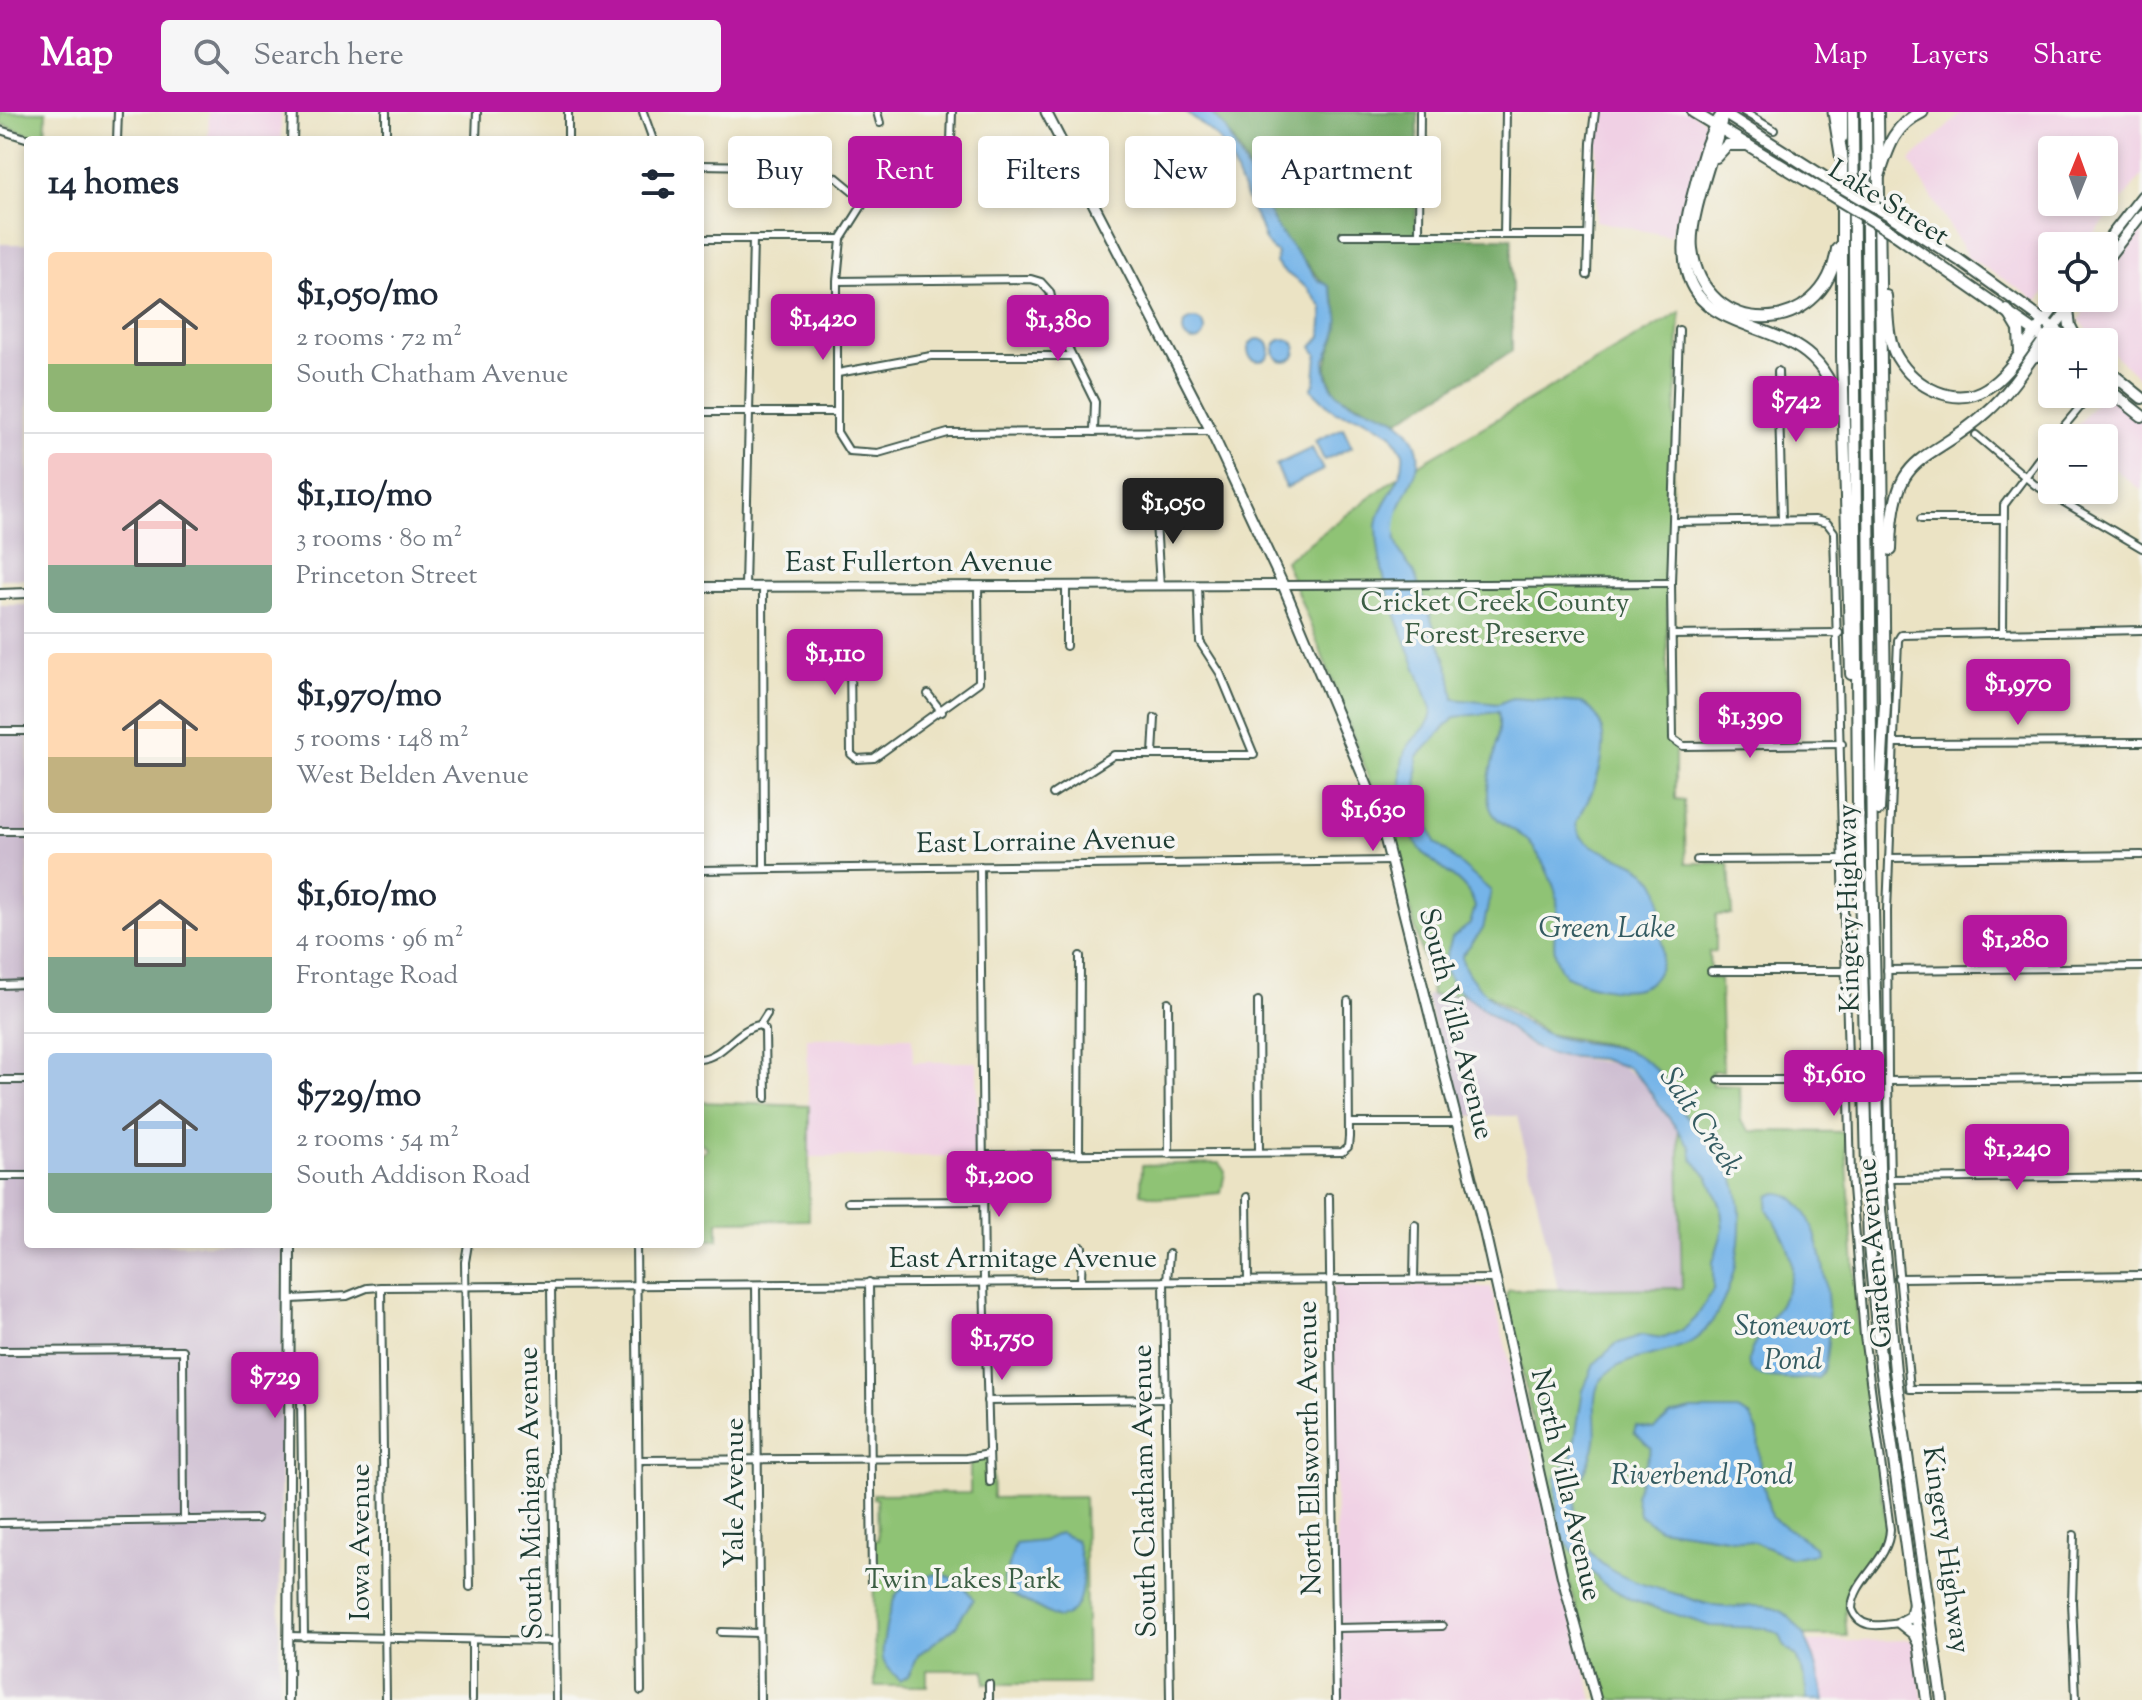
<!DOCTYPE html>
<meta charset="utf-8">
<style>
:root{--surface:#fff;--page:#f6f6f7;--text:#1f2937;--muted:#747a83;--line:#e0e1e3;--accent:#b5179e}
body{margin:0;font-family:"Sorts Mill Goudy",serif;background:var(--page);color:var(--text);height:100vh;display:flex;flex-direction:column;font-size:30px;white-space:nowrap}
*{box-sizing:border-box;margin:0}
p{font-size:26px;color:var(--muted)}
.icon{flex:none;width:44px;height:44px;fill:none;stroke:currentColor;stroke-width:2;stroke-linecap:round;stroke-linejoin:round}
.map{position:relative;flex:1;overflow:hidden}
.details{position:absolute;left:24px;top:24px;width:680px;height:1112px;display:flex;flex-direction:column;background:var(--surface);border-radius:8px;box-shadow:0 4px 12px #0003}
.details>*{flex:none}
.banner{position:absolute;left:728px;top:24px;width:760px;height:72px;display:flex;gap:16px}
.needle{width:52px;rotate:1deg}
.buttons{position:absolute;left:2038px;top:24px;display:grid;gap:16px}
.buttons a{display:grid;place-items:center;width:80px;height:80px;border-radius:8px;background:var(--surface);box-shadow:0 4px 12px #0003;font-size:40px}
.price{position:absolute;translate:-50% -68px;padding:0 18px;border-radius:8px;background:var(--accent);color:#fff;font-size:26px;line-height:52px;filter:drop-shadow(0 2px 4px #0008)}
.price::after{content:'';position:absolute;left:50%;top:48px;width:24px;height:18px;margin-left:-12px;background:inherit;clip-path:polygon(0 0,100% 0,50% 100%)}
.price.active{background:#222;color:#fff}
ul{padding:0;list-style:none}
li{display:flex;align-items:center;gap:24px;height:200px;padding:0 24px}
li+li{border-top:2px solid var(--line)}
li span{display:grid;place-items:center;flex:none;width:224px;height:160px;border-radius:8px;color:#555}
li>.icon{margin-inline-start:auto}
span .icon{width:96px;height:96px;fill:#fffc;stroke-width:1}
li b{font-size:34px}
h2{display:flex;justify-content:space-between;align-items:center;height:96px;padding:0 24px;font-size:34px}
.tag{padding:0 28px;border-radius:8px;background:var(--surface);box-shadow:0 4px 12px #0003;font-size:28px;line-height:72px}
.tag.active{background:var(--accent);color:#fff}
header{display:flex;align-items:center;gap:48px;box-sizing:border-box;height:112px;padding:0 40px;background:var(--accent);color:#fff}
header strong{font-size:38px}
nav{display:flex;gap:44px;margin-inline-start:auto;font-size:28px}
.search{width:560px;height:72px;background:var(--page);display:flex;align-items:center;gap:20px;box-sizing:border-box;padding:0 28px;border-radius:8px;color:var(--muted);font-size:30px}
.map>svg:first-child{display:block}
.built{fill:#f0d0e4;fill-rule:evenodd}
.industrial{fill:#cebed1}
.green{fill:#8fc374;stroke:#578054;stroke-width:2}
.forest{fill:#73a966;stroke:#49734d;stroke-width:2}
.water{fill:#74b4e8;stroke:#4a788e;stroke-width:2}
.lines{fill:none;stroke-linecap:round;stroke-linejoin:round}
.stream{stroke:#74b4e8;stroke-width:2}
.minor-casing{stroke:#3e564a;stroke-width:10}
.tertiary-casing{stroke:#3e564a;stroke-width:12}
.secondary-casing{stroke:#3e564a;stroke-width:13}
.primary-casing{stroke:#3e564a;stroke-width:14}
.trunk-casing{stroke:#3e564a;stroke-width:14}
.motorway-casing{stroke:#3e564a;stroke-width:15}
.minor{stroke:#fff;stroke-width:6}
.tertiary{stroke:#fff;stroke-width:8}
.secondary{stroke:#fff;stroke-width:9}
.primary{stroke:#fff;stroke-width:10}
.trunk{stroke:#fff;stroke-width:10}
.motorway{stroke:#fff;stroke-width:11}
.primary-bridge-casing{stroke:#3e564a;stroke-width:14;stroke-linecap:butt}
.primary-bridge{stroke:#fff;stroke-width:10}
.labels{text-anchor:middle;dominant-baseline:central;stroke-width:7;stroke-linejoin:round;paint-order:stroke}
.street-label{font-size:28px;fill:#1f3d34;stroke:#f6f6f2}
.park-label{font-size:28px;fill:#3b5e44;stroke:#f6f6f2}
.water-label{font-size:30px;font-style:italic;fill:#345b61;stroke:#f6f6f2}
</style>
<header>
<strong>Map</strong>
<div class="search"><svg class="icon" aria-label="search" viewBox="0 0 24 24"><circle cx="10" cy="10" r="6"/><path d="M15 15l6 6"/></svg>Search here</div>
<nav><a>Map</a><a>Layers</a><a>Share</a></nav>
</header>
<div class="map">
<svg width="2142" height="1588" viewBox="0 0 2142 1588">
<rect width="100%" height="100%" fill="#f6f6f2"/>
<filter id="ink" filterUnits="userSpaceOnUse"><feTurbulence type="fractalNoise" baseFrequency=".0125" numOctaves="2"/><feDisplacementMap in="SourceGraphic" scale="16" xChannelSelector="R" yChannelSelector="G"/><feConvolveMatrix kernelMatrix="1 2 1 2 8 2 1 2 1" color-interpolation-filters="sRGB"/></filter>
<filter id="wash" filterUnits="userSpaceOnUse"><feTurbulence type="fractalNoise" baseFrequency=".006" numOctaves="4" result="noise"/><feDisplacementMap in="SourceGraphic" scale="32" xChannelSelector="R" yChannelSelector="G"/><feGaussianBlur stdDeviation="1.8" result="paint"/><feColorMatrix in="noise" values="0 0 0 0 0 0 0 0 0 0 0 0 0 0 0 0 0 1.4 0 .05"/><feComposite in="paint" operator="in"/></filter>
<g filter="url(#wash)">
<rect width="100%" height="100%" fill="#ebe3c4"/>
<g class="built">
<polygon points="209,0 281,0 281,27 208,28"/>
<polygon points="1597,0 1690,0 1712,13 1670,124 1596,109"/>
<path d="M1963,0H2142V64L2084,134H2052V172L2038,189L1968,145L1910,49ZM2104,38V90H2052V38Z"/>
<polygon points="2142,117 2142,269 2079,209 2091,186 2104,186 2104,168"/>
<polygon points="2104,280 2142,307 2142,379 2104,349 2104,326 2074,326 2070,323"/>
<polygon points="912,925 913,950 977,950 978,1044 809,1045 807,926"/>
<polygon points="1333,1173 1491,1175 1593,1588 1338,1588"/>
<polygon points="1914,1528 1923,1588 1820,1588 1800,1530"/>
</g>
<g class="industrial">
<rect x="0" y="132" width="28" height="335"/>
<polygon points="0,493 28,493 28,1132 283,1132 279,1588 0,1588"/>
<polygon points="1463,882 1532,934 1551,943 1618,952 1642,969 1678,1019 1682,1176 1558,1177 1517,1004 1457,1004 1426,883"/>
</g>
<g class="green">
<polygon points="0,0 46,0 45,28 0,12"/>
<path d="M1680,200L1667,485V625L1675,637V687L1684,688L1686,751H1729L1732,803H1716V839L1709,840L1710,866H1720L1723,959H1712V973L1740,974L1741,1009L1750,1019L1845,1020L1858,1216L1886,1410C1886,1450 1859,1455 1847,1486C1843,1497 1846,1513 1847,1524H1802L1796,1544L1805,1566L1807,1588H1601L1555,1415L1506,1183L1509,1178L1682,1176L1678,994L1658,959L1616,934L1548,922L1488,882L1432,883C1397,730 1343,594 1285,449L1396,366Z"/>
<polygon points="700,990 809,994 809,1108 718,1109 718,1128 700,1128 700,1043 707,1036 700,1030"/>
<polygon points="1219,1051 1225,1060 1221,1081 1161,1086 1141,1081 1142,1053"/>
<polygon points="992,1345 993,1386 1084,1385 1087,1572 985,1572 985,1558 927,1558 927,1574 875,1574 873,1428 878,1428 877,1387 873,1386 873,1382 970,1381 970,1349"/>
</g>
<path class="forest" d="M1210,0H1418L1416,113L1423,124L1433,126H1512V239L1399,308L1339,284C1308,244 1348,233 1336,193C1329,170 1299,147 1284,126C1256,88 1247,32 1210,0Z"/>
<g class="water">
<path d="M1185,0H1210L1226,17L1277,116L1318,168L1329,174C1344,211 1340,214 1325,248C1326,310 1391,282 1414,328C1437,372 1361,400 1414,460L1450,560L1454,587L1498,592L1512,586L1582,591C1624,614 1594,683 1576,710C1577,747 1643,738 1658,776C1662,788 1660,801 1661,813C1661,830 1665,847 1657,862C1642,890 1585,874 1565,863C1542,832 1564,804 1555,778C1549,762 1540,742 1528,729C1515,715 1494,713 1489,692C1483,661 1504,630 1498,600L1455,605L1417,645L1418,685L1435,730L1491,779L1483,817L1462,843C1461,871 1522,912 1547,922C1587,938 1626,924 1658,960C1666,969 1670,982 1677,992C1693,1016 1723,1043 1734,1069C1751,1112 1732,1206 1691,1230C1663,1246 1625,1241 1602,1267C1589,1282 1598,1311 1595,1330C1591,1355 1571,1379 1575,1405C1585,1461 1635,1470 1680,1483C1694,1488 1711,1495 1726,1495C1744,1495 1771,1490 1785,1502C1811,1522 1818,1557 1824,1588H1807L1805,1566L1796,1544L1785,1535L1780,1523L1766,1516L1710,1514L1632,1488L1601,1470L1565,1430L1557,1404L1556,1365L1572,1345L1583,1278L1594,1252L1616,1232L1642,1223L1664,1226L1683,1218L1696,1206L1713,1178V1150L1723,1118L1721,1095L1709,1066L1693,1048L1690,1035L1642,969L1627,955L1600,947L1551,943L1532,934L1455,875L1443,854L1452,826L1470,812L1475,795C1468,767 1437,758 1420,737C1403,714 1398,673 1403,646C1407,626 1429,620 1432,600C1414,541 1377,478 1377,415C1378,388 1406,371 1403,341L1392,322L1364,306L1335,300L1311,277L1315,270L1317,242L1312,235L1321,224L1323,196L1307,176L1281,157L1276,151L1277,141C1259,129 1265,119 1256,105C1241,81 1236,52 1219,28C1211,18 1195,8 1185,0Z"/>
<path d="M1346,56L1355,57C1363,65 1362,78 1355,85L1325,77L1319,68L1320,63H1335Z"/>
<circle cx="1194" cy="218" r="11"/>
<circle cx="1285" cy="238" r="11"/>
<circle cx="1259" cy="238" r="11"/>
<polygon points="1343,316 1352,335 1324,348 1315,329"/>
<polygon points="1312,336 1323,358 1286,376 1276,353"/>
<path d="M1776,1081C1830,1077 1839,1251 1818,1266C1686,1277 1781,1216 1791,1165C1796,1142 1779,1115 1767,1097L1769,1084Z"/>
<polygon points="1692,1298 1738,1298 1751,1305 1758,1320 1760,1358 1771,1405 1815,1435 1816,1441 1791,1446 1754,1430 1658,1416 1639,1402 1635,1383 1651,1336 1634,1320 1636,1314 1654,1317 1671,1303"/>
<path d="M1059,1421L1076,1428C1084,1450 1090,1502 1057,1506L1008,1480L1004,1468L1015,1432L1043,1429Z"/>
<path d="M941,1461L962,1471L973,1487L955,1515L919,1542L908,1564L900,1569C896,1563 888,1557 884,1550C879,1541 890,1492 896,1483C905,1470 927,1464 941,1461Z"/>
</g>
<g class="lines">
<polyline class="stream" points="1394,424 1397,399"/>
</g>
</g>
<g filter="url(#ink)">
<g class="lines">
<g class="minor-casing">
<g id="minor">
<polyline points="643,0 653,28"/>
<polyline points="877,0 880,11"/>
<polyline points="1744,0 1774,18"/>
<polyline points="0,18 32,28"/>
<polyline points="117,28 118,0"/>
<polyline points="386,28 386,0"/>
<polyline points="476,28 477,0"/>
<polyline points="568,28 568,0"/>
<polyline points="700,53 810,55 837,66 865,89 919,90 940,83 950,59 952,0"/>
<polyline points="865,89 841,127 837,169 837,320 849,339 878,341 948,321 1211,319"/>
<polyline points="1419,121 1420,0"/>
<polyline points="1343,123 1588,123"/>
<polyline points="1504,123 1506,0"/>
<polyline points="700,127 841,127"/>
<polyline points="1587,163 1591,31 1595,0"/>
<polyline points="837,169 1031,167 1041,170 1050,180 1057,213 1095,290 1094,320"/>
<polyline points="1679,218 1671,471 1673,627 1683,634 1842,632"/>
<polyline points="1778,259 1782,408"/>
<polyline points="838,261 931,244 1071,244"/>
<polyline points="700,300 837,300"/>
<polyline points="1976,323 2035,373 2142,436"/>
<polyline points="2054,326 2091,282"/>
<polyline points="1155,394 1160,474"/>
<polyline points="1921,407 2002,407"/>
<path d="M1674,410L1815,408L1827,411L1834,420L1851,1063L1864,1224L1890,1417C1889,1450 1853,1467 1852,1497C1860,1519 1881,1513 1900,1511"/>
<polyline points="1283,473 1671,471"/>
<polyline points="1066,474 1066,534"/>
<polyline points="745,475 753,127"/>
<polyline points="763,475 764,755"/>
<polyline points="2142,518 1901,523 1898,528 1887,799 1888,969 1890,1067 1910,1277 2142,1276"/>
<polyline points="2003,519 2004,393 2052,329"/>
<polyline points="1672,523 1839,521"/>
<polyline points="850,544 851,642 857,647 874,646 979,570 978,474"/>
<polyline points="928,582 942,600"/>
<polyline points="0,619 28,619"/>
<polyline points="1894,631 2142,630"/>
<polyline points="1153,642 1155,606"/>
<polyline points="1053,682 1114,643 1254,643 1220,561 1200,530 1198,473"/>
<polyline points="0,719 28,719"/>
<polyline points="1889,746 2142,743"/>
<polyline points="1697,748 1845,747"/>
<polyline points="980,754 984,1171 990,1370"/>
<polyline points="700,758 1392,749"/>
<polyline points="1887,858 2142,855"/>
<polyline points="1711,859 1847,859"/>
<polyline points="0,873 28,872"/>
<polyline points="1258,889 1259,1039"/>
<polyline points="1168,890 1169,1042"/>
<polyline points="760,913 765,918 766,986"/>
<polyline points="760,913 767,902"/>
<path d="M700,947C724,945 737,916 760,913"/>
<polyline points="0,968 28,968"/>
<polyline points="1719,968 1848,968"/>
<polyline points="1888,969 2142,966"/>
<polyline points="1349,1011 1457,1011"/>
<polyline points="1079,1042 1080,844"/>
<polyline points="984,1043 1342,1040 1348,1035 1349,1025 1348,889"/>
<polyline points="0,1064 28,1064"/>
<polyline points="1890,1067 2142,1064"/>
<polyline points="1247,1085 1248,1168"/>
<polyline points="1329,1085 1336,1588"/>
<polyline points="848,1090 984,1089"/>
<polyline points="468,1132 465,1150 470,1475"/>
<polyline points="636,1132 641,1579"/>
<polyline points="1898,1166 2142,1163"/>
<polyline points="1414,1168 1415,1113"/>
<polyline points="1081,1169 1082,1135"/>
<polyline points="1164,1169 1170,1588"/>
<polyline points="1167,1169 1169,1142"/>
<polyline points="869,1170 872,1471"/>
<polyline points="756,1173 760,1588"/>
<polyline points="551,1174 556,1588"/>
<polyline points="381,1175 386,1588"/>
<polyline points="292,1187 347,1184 367,1176 381,1175 1496,1167"/>
<polyline points="0,1239 183,1238 184,1408"/>
<polyline points="291,1283 301,1286 304,1525"/>
<polyline points="987,1289 1167,1287"/>
<polyline points="639,1348 967,1346 989,1342"/>
<polyline points="0,1411 257,1407"/>
<polyline points="2074,1423 2072,1490 2076,1588"/>
<polyline points="1335,1516 1442,1514"/>
<polyline points="721,1520 759,1521"/>
<polyline points="288,1524 556,1529"/>
<polyline points="472,1528 472,1588"/>
<polyline points="989,1572 989,1588"/>
</g>
</g>
<g class="tertiary-casing">
<g id="tertiary">
<polyline points="292,28 293,0"/>
<polyline points="700,475 1283,473"/>
<polyline points="0,482 28,481"/>
<polyline points="288,1588 290,1132"/>
</g>
</g>
<g class="secondary-casing">
<g id="secondary">
<polyline points="1046,0 1211,319 1283,473 1379,702 1484,1117 1563,1467 1596,1588"/>
<polyline points="2103,134 2142,84"/>
<polyline points="2104,151 2142,102"/>
<polyline points="2036,220 2062,186"/>
<polyline points="2045,227 2077,186"/>
</g>
</g>
<g class="primary-casing">
<g id="primary">
<polyline points="1693,0 1829,82"/>
<polyline points="1722,0 1829,68"/>
<polyline points="1891,104 1959,148 2073,230"/>
<polyline points="1893,121 2052,232"/>
<polyline points="2068,198 2070,214 2078,230"/>
<polyline points="2104,255 2142,286"/>
<polyline points="2104,274 2142,304"/>
</g>
</g>
<g class="trunk-casing">
<g id="trunk">
<polyline points="1842,0 1842,26"/>
<polyline points="1853,0 1858,692 1869,1134 1881,1254 1927,1588"/>
<polyline points="1866,0 1872,753 1880,1097 1895,1259 1942,1588"/>
<polyline points="1878,0 1885,593 1879,698"/>
<path d="M1723,1C1705,25 1700,57 1692,86C1646,259 1817,174 1838,297"/>
<path d="M1722,6C1715,40 1688,106 1692,137C1703,229 1825,227 1837,137"/>
<polyline points="1842,42 1842,244 1851,562"/>
<polyline points="1716,45 1727,33 1748,33"/>
<path d="M1886,184C1888,203 1887,229 1897,245C1915,275 1955,297 1987,276C2008,263 2021,239 2036,220"/>
<polyline points="2007,198 2019,218 2020,240"/>
<polyline points="2033,245 2052,240"/>
<path d="M1891,438C1892,335 1926,355 1987,300C2010,280 2028,251 2045,227"/>
<polyline points="1914,1492 1911,1505 1900,1511 1914,1522 1919,1532"/>
</g>
</g>
<g class="motorway-casing">
<g id="motorway">
<polyline points="1834,0 1842,48"/>
<path d="M1879,63C1888,35 1894,13 1922,0"/>
</g>
</g>
<use href="#minor" class="minor"/>
<use href="#tertiary" class="tertiary"/>
<use href="#secondary" class="secondary"/>
<use href="#primary" class="primary"/>
<use href="#trunk" class="trunk"/>
<use href="#motorway" class="motorway"/>
<g class="primary-bridge-casing">
<g id="primary-bridge">
<polyline points="1829,68 1891,104"/>
<polyline points="1829,82 1893,121"/>
</g>
</g>
<use href="#primary-bridge" class="primary-bridge"/>
</g>
</g>
<g class="labels">
<g class="street-label">
<text transform="translate(1888 92) rotate(32)">Lake Street</text>
<text x="919" y="452">East Fullerton Avenue</text>
<text transform="translate(1046 731) rotate(-1)">East Lorraine Avenue</text>
<text transform="translate(1850 796) rotate(-91)">Kingery Highway</text>
<text transform="translate(1455 912) rotate(76)">South Villa Avenue</text>
<text transform="translate(1876 1141) rotate(-95)">Garden Avenue</text>
<text x="1023" y="1148">East Armitage Avenue</text>
<text transform="translate(1311 1336) rotate(-91)">North Ellsworth Avenue</text>
<text transform="translate(1565 1373) rotate(77)">North Villa Avenue</text>
<text transform="translate(1146 1379) rotate(-91)">South Chatham Avenue</text>
<text transform="translate(532 1381) rotate(-91)">South Michigan Avenue</text>
<text transform="translate(736 1381) rotate(-90)">Yale Avenue</text>
<text transform="translate(362 1430) rotate(-90)">Iowa Avenue</text>
<text transform="translate(1945 1438) rotate(82)">Kingery Highway</text>
</g>
<g class="park-label">
<text x="1495" y="492">Cricket Creek County<tspan x="1495" dy="32">Forest Preserve</tspan></text>
<text x="963" y="1469">Twin Lakes Park</text>
</g>
<g class="water-label">
<text x="1607" y="817">Green Lake</text>
<text transform="translate(1700 1010) rotate(56)">Salt Creek</text>
<text x="1793" y="1215">Stonewort<tspan x="1793" dy="34">Pond</tspan></text>
<text x="1702" y="1364">Riverbend Pond</text>
</g>
</g>
</svg>
<div class="buttons">
<a><svg class="needle" viewBox="-14 -14 28 28"><path d="M0-13l5 13h-10z" fill="#e53935"/><path d="M0 13l5-13h-10z" fill="#747a83"/></svg></a>
<a><svg class="icon" aria-label="locate" viewBox="0 0 24 24"><circle cx="12" cy="12" r="6"/><path d="M12 2v4M12 18v4M2 12h4M18 12h4"/></svg></a>
<a>+</a>
<a>−</a>
</div>
<b class="price" style="left:823px;top:250px">$1,420</b>
<b class="price" style="left:1058px;top:251px">$1,380</b>
<b class="price" style="left:1796px;top:332px">$742</b>
<b class="price active" style="left:1173px;top:434px">$1,050</b>
<b class="price" style="left:835px;top:585px">$1,110</b>
<b class="price" style="left:2018px;top:615px">$1,970</b>
<b class="price" style="left:1750px;top:648px">$1,390</b>
<b class="price" style="left:1373px;top:741px">$1,630</b>
<b class="price" style="left:2015px;top:871px">$1,280</b>
<b class="price" style="left:1834px;top:1006px">$1,610</b>
<b class="price" style="left:2017px;top:1080px">$1,240</b>
<b class="price" style="left:999px;top:1107px">$1,200</b>
<b class="price" style="left:1002px;top:1270px">$1,750</b>
<b class="price" style="left:275px;top:1308px">$729</b>
<div class="banner">
<a class="tag">Buy</a>
<a class="tag active">Rent</a>
<a class="tag">Filters</a>
<a class="tag">New</a>
<a class="tag">Apartment</a>
</div>
<section class="details">
<h2>14 homes<svg class="icon" aria-label="filters" viewBox="0 0 24 24"><path d="M4 7h16M4 17h16"/><circle cx="9" cy="7" r="2"/><circle cx="15" cy="17" r="2"/></svg></h2>
<ul>
<li><span style="background:linear-gradient(#ffd9b3 70%,#8fb573 0)"><svg class="icon" aria-label="home" viewBox="0 0 24 24"><path d="M3 11l9-7 9 7M6 9v11h12V9"/></svg></span><div><b>$1,050/mo</b><p>2 rooms · 72 m²</p><p>South Chatham Avenue</p></div></li>
<li><span style="background:linear-gradient(#f6c9c9 70%,#7fa58c 0)"><svg class="icon" aria-label="home" viewBox="0 0 24 24"><path d="M3 11l9-7 9 7M6 9v11h12V9"/></svg></span><div><b>$1,110/mo</b><p>3 rooms · 80 m²</p><p>Princeton Street</p></div></li>
<li><span style="background:linear-gradient(#ffd9b3 65%,#c2b280 0)"><svg class="icon" aria-label="home" viewBox="0 0 24 24"><path d="M3 11l9-7 9 7M6 9v11h12V9"/></svg></span><div><b>$1,970/mo</b><p>5 rooms · 148 m²</p><p>West Belden Avenue</p></div></li>
<li><span style="background:linear-gradient(#ffd9b3 65%,#7fa58c 0)"><svg class="icon" aria-label="home" viewBox="0 0 24 24"><path d="M3 11l9-7 9 7M6 9v11h12V9"/></svg></span><div><b>$1,610/mo</b><p>4 rooms · 96 m²</p><p>Frontage Road</p></div></li>
<li><span style="background:linear-gradient(#a9c7e8 75%,#7fa58c 0)"><svg class="icon" aria-label="home" viewBox="0 0 24 24"><path d="M3 11l9-7 9 7M6 9v11h12V9"/></svg></span><div><b>$729/mo</b><p>2 rooms · 54 m²</p><p>South Addison Road</p></div></li>
</ul>
</section>
</div>
